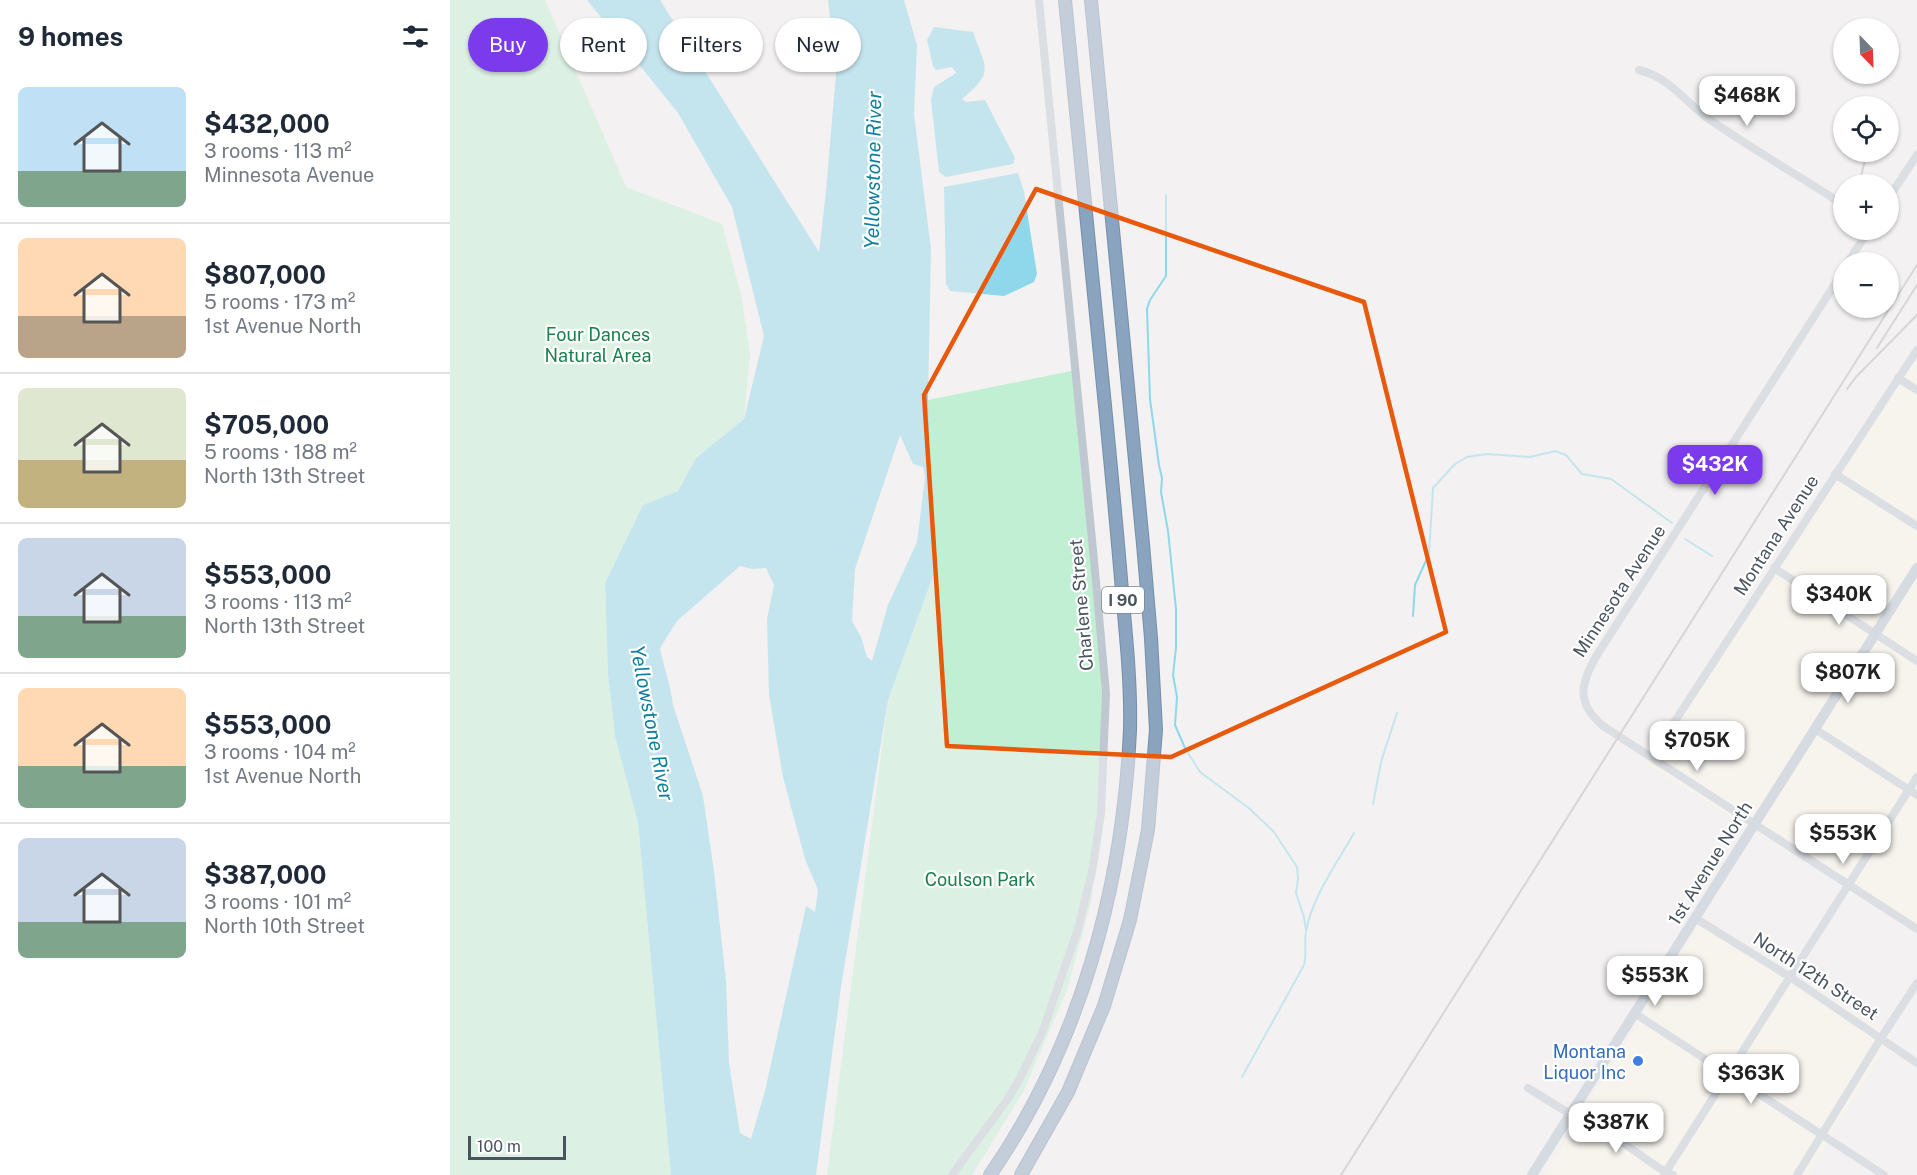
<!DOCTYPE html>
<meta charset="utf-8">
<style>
:root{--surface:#fff;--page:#f6f6f7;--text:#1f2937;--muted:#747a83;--line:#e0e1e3;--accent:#7c3aed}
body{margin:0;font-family:"Public Sans",sans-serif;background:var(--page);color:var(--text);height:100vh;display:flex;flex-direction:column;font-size:22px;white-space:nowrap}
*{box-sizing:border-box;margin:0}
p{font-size:20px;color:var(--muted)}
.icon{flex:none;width:33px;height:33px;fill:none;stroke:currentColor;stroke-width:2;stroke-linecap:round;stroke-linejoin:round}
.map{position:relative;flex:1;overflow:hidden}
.details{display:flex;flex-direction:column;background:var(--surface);width:450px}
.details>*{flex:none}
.guide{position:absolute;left:18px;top:18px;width:570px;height:54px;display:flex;gap:12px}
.needle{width:39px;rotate:157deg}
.tools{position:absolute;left:1383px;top:18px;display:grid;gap:12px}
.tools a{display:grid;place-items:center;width:66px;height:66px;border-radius:50%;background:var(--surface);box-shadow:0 2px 4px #0004;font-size:30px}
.scale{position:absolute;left:18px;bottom:15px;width:98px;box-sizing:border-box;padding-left:6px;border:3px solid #49545f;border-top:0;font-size:16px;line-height:21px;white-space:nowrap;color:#49545f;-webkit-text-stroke:4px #fff;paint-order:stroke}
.price{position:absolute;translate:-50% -51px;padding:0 14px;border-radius:12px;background:#fff;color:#222;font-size:20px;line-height:39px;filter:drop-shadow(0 2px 3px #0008)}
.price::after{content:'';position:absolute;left:50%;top:36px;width:18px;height:14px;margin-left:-9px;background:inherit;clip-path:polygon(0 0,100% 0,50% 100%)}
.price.current{background:var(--accent);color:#fff}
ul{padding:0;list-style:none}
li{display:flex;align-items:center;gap:18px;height:150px;padding:0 18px}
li+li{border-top:2px solid var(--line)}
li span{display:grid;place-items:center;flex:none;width:168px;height:120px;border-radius:9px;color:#555}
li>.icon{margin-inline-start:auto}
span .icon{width:72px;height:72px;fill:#fffc;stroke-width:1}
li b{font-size:26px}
h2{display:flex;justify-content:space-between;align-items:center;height:72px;padding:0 18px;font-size:26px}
.chip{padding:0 21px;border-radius:27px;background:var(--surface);box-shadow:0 2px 4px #0004;font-size:21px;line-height:54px}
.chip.current{background:var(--accent);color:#fff}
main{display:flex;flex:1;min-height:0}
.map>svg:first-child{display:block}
.commercial{fill:#fcf8ec}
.green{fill:#c1efd3}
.water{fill:#8fd8eb;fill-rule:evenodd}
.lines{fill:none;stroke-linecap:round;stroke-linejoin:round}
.stream{stroke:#8fd8eb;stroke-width:2}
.highway-casing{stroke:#758fab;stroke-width:14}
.minor{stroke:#bfc8d0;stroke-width:8}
.major{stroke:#b2c0cf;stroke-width:10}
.highway{stroke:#8aa4bf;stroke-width:12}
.rail{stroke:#b3b6bb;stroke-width:2}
.marked{fill:none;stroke:#e8590c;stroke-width:4.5;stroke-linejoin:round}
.shop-dot{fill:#3f7fe0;stroke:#fff;stroke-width:2}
.labels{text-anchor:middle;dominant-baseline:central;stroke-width:4.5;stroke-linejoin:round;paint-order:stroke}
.shield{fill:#fff;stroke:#80878f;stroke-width:1.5}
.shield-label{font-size:16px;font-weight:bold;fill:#49545f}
.park-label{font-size:18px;fill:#19814d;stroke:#fff}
.street-label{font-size:18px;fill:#49545f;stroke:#fff}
.shop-label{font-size:18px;fill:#366cbe;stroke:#fff;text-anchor:end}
.water-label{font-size:20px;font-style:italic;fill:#0e7f9c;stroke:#fff}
</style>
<main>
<section class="details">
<h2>9 homes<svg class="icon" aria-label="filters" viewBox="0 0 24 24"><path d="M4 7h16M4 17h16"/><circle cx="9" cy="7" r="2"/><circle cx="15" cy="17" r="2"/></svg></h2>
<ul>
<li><span style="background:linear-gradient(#bfe0f5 70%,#7fa58c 0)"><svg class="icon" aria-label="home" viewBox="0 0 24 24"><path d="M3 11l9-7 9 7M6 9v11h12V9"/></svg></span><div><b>$432,000</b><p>3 rooms · 113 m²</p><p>Minnesota Avenue</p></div></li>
<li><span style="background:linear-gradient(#ffd9b3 65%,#b9a48a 0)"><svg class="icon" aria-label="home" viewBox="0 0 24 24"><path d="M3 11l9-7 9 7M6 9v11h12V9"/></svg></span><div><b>$807,000</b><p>5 rooms · 173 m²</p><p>1st Avenue North</p></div></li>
<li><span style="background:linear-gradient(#dfe7d0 60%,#c2b280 0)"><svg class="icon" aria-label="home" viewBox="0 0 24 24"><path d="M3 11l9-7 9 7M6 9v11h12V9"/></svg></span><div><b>$705,000</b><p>5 rooms · 188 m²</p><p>North 13th Street</p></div></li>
<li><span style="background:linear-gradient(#c9d6e8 65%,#7fa58c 0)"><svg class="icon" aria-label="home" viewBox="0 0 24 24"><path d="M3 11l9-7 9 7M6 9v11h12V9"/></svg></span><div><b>$553,000</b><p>3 rooms · 113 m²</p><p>North 13th Street</p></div></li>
<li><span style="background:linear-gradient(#ffd9b3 65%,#7fa58c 0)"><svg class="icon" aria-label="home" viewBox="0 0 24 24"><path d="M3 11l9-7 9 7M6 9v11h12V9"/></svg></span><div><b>$553,000</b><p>3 rooms · 104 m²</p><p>1st Avenue North</p></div></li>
<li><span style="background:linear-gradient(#c9d6e8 70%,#7fa58c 0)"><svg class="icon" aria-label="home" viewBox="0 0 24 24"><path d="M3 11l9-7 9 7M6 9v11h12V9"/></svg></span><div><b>$387,000</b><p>3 rooms · 101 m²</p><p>North 10th Street</p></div></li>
</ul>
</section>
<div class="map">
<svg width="1467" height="1175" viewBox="0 0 1467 1175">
<rect width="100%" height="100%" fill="#f3f1f1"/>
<g class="commercial">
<polygon points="1467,354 1467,931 1196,764"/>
<polygon points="1251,920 1443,1035 1358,1175 1094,1175"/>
</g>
<g class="green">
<polygon points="0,0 95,0 176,187 272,224 291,295 300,354 294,419 246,458 228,491 193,505 155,583 158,674 165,736 188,823 221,1175 0,1175"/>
<polygon points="626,370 656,693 642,898 617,990 573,1092 522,1175 377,1175 438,700 483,576 478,400"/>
</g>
<g class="water">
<path d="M137,0H210L369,252L376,191L386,73L378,0H454L467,45L464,114L481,249L478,400L483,576L438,700L391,987L366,1175H221L188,823L165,736L158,674L155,583L193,505L228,491L246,458L294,419L314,336L282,207L228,113ZM450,435L463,464L473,467L475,477L467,542L438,605L422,661L417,657L411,637L402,621L405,569ZM290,566L302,569L316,568L324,585L317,619L319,695L333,777L355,859L368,890L365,912L356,906L315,1091L301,1139L290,1133L279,1063L276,981L264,871L253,796L223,705C221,686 214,668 210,648L227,621Z"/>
<path d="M484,27L523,32C536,69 545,72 512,99L516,102L535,100L565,158L563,164L496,177L489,172L481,100L484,87L506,73L502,67L486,70L483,66L477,40Z"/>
<polygon points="568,173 574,192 587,274 584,282 554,296 500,291 496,284 494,187"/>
</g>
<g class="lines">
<g class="stream">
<polyline points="716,195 716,276 700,300 697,309 700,399 709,465 712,478 711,492 718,531 726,609 726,648 723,675 727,697 725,725 735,748 750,772 800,809 824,832 847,867 848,879 846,893 854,917 856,930"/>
<polyline points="1235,539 1262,556"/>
<polyline points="963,616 965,585 979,554 983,488 1005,464 1017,457 1037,454 1080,457 1105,451 1116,455 1132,474 1161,479 1222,523"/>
<polyline points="923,804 931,762 947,713"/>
<path d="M792,1077L854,965C857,954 854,943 856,932C861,899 887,863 904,833"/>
</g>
<g class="highway-casing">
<g id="highway">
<path d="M540,1175C630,1045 673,887 680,730C681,688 677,645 673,603C668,541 662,478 656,416C642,277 629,139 615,0"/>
<polyline points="571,1175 618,1092 654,1006 680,920 698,830 706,730 701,638 693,544 641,0"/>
</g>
</g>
<g class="minor">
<path d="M1189,70C1218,77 1234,100 1256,117C1296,145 1339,170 1380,196L1394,207"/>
<polyline points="1438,199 1467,155"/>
<polyline points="1398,262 1419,230"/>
<path d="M1394,270L1147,655C1130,684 1126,703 1153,726L1467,929"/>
<polyline points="1448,378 1467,390"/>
<polyline points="1385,474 1467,526"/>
<polyline points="1324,568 1467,661"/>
<polyline points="1365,729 1467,795"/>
<polyline points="1214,738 1467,350"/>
<polyline points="1245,918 1340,977 1467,1063"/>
<polyline points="1184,1013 1434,1175"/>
<polyline points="1078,1088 1120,1114"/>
<polyline points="1122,1112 1169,1140 1209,1168 1223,1175"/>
<polyline points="502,1175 557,1100 569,1080 592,1033 628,929 642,872 651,813 656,693 644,560 589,0"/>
<polyline points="1214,1175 1467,777"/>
<polyline points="1347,1175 1431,1038 1467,983"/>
</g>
<polyline class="major" points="1082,1175 1467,568"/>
<use href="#highway" class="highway"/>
<g class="rail">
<polyline points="1409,184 1417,152"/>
<polyline points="1427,348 1467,285"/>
<polyline points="1397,389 1406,377 1467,315"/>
<polyline points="891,1175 1467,265"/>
</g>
</g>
<path d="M0 0H1467V1175H0ZM586,189L914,302L996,632L721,757L497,746L474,395Z" fill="#f3f1f1" fill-opacity=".55" fill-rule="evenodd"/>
<path class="marked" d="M586,189L914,302L996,632L721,757L497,746L474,395Z"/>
<circle class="shop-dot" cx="1188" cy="1061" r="6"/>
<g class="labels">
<rect class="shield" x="652" y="587" width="42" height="26" rx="4.5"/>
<g class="shield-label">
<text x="673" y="600">I 90</text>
</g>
<g class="park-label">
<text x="148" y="334">Four Dances<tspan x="148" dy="21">Natural Area</tspan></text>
<text x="530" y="879">Coulson Park</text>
</g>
<g class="street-label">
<text transform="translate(1326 535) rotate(-57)">Montana Avenue</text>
<text transform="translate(1169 591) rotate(-57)">Minnesota Avenue</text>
<text transform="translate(631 605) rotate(-95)">Charlene Street</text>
<text transform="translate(1260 863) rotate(-58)">1st Avenue North</text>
<text transform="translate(1366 976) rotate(33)">North 12th Street</text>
</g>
<g class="shop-label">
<text x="1176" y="1051">Montana<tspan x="1176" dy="21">Liquor Inc</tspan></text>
</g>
<g class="water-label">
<text transform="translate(423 170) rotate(-89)">Yellowstone River</text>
<text transform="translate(202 723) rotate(79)">Yellowstone River</text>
</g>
</g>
</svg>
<div class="tools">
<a><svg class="needle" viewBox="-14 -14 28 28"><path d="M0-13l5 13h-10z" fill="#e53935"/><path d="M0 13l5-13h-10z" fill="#747a83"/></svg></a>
<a><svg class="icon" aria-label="locate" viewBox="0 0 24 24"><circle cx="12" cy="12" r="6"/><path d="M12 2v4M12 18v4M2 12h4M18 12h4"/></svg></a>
<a>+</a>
<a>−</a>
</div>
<div class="scale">100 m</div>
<b class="price" style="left:1297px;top:127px">$468K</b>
<b class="price current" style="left:1265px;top:496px">$432K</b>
<b class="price" style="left:1389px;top:626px">$340K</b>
<b class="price" style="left:1398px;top:704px">$807K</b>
<b class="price" style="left:1247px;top:772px">$705K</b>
<b class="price" style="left:1393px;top:865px">$553K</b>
<b class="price" style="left:1205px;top:1007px">$553K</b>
<b class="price" style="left:1301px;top:1105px">$363K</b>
<b class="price" style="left:1166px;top:1154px">$387K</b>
<div class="guide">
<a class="chip current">Buy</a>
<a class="chip">Rent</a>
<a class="chip">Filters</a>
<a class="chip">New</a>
</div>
</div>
</main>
